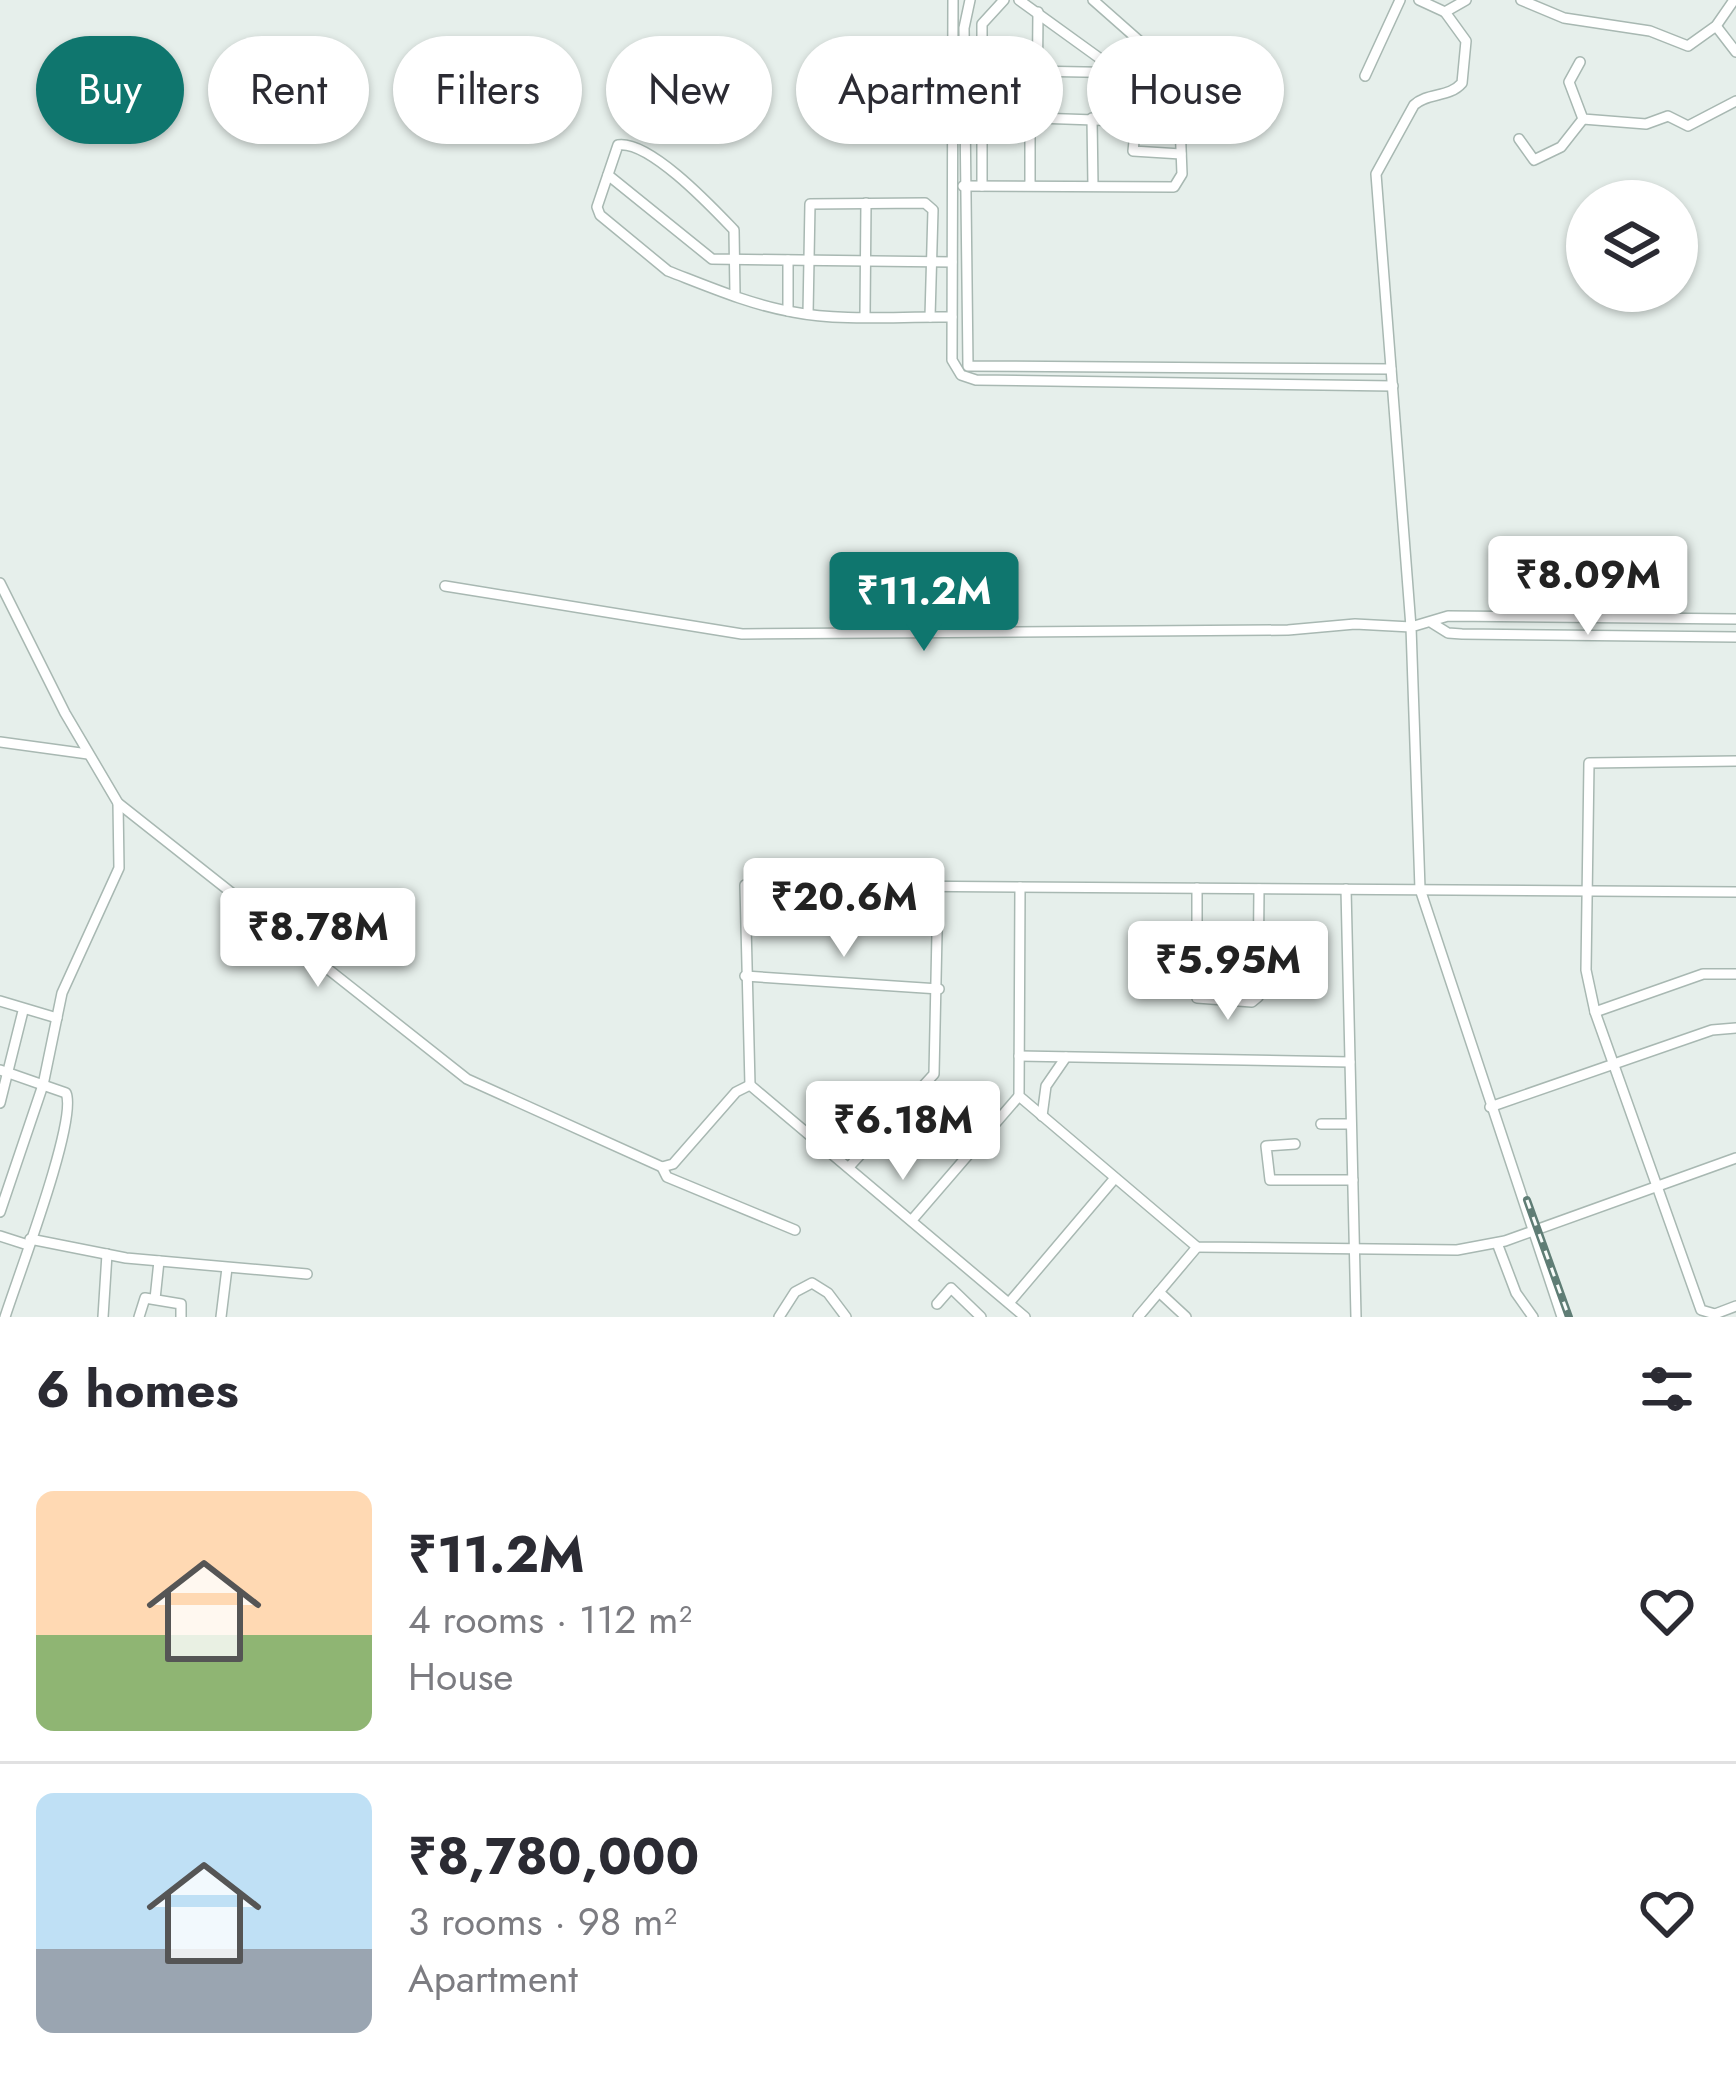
<!DOCTYPE html>
<meta charset="utf-8">
<style>
:root{--surface:#fff;--page:#f2f2f3;--text:#2b2b33;--muted:#7c7c81;--line:#e1e1e2;--accent:#0f766e}
body{margin:0;font-family:Jost,sans-serif;background:var(--page);color:var(--text);height:100vh;display:flex;flex-direction:column;font-size:45px;white-space:nowrap}
*{box-sizing:border-box;margin:0}
p{font-size:39px;color:var(--muted)}
.icon{flex:none;width:66px;height:66px;fill:none;stroke:currentColor;stroke-width:2;stroke-linecap:round;stroke-linejoin:round}
.map{position:relative;height:1317px;overflow:hidden}
.drawer{display:flex;flex-direction:column;background:var(--surface);flex:1}
.drawer>*{flex:none}
.banner{position:absolute;left:36px;top:36px;width:1665px;height:108px;display:flex;gap:24px}
.fabs{position:absolute;left:1566px;top:180px;display:grid;gap:24px}
.fabs a{display:grid;place-items:center;width:132px;height:132px;border-radius:50%;background:var(--surface);box-shadow:0 3px 9px #0004;font-size:60px}
.price{position:absolute;translate:-50% -102px;padding:0 27px;border-radius:12px;background:#fff;color:#222;font-size:39px;line-height:78px;filter:drop-shadow(0 3px 6px #0008)}
.price::after{content:'';position:absolute;left:50%;top:72px;width:36px;height:27px;margin-left:-18px;background:inherit;clip-path:polygon(0 0,100% 0,50% 100%)}
.price.current{background:var(--accent);color:#fff}
ul{padding:0;list-style:none}
li{display:flex;align-items:center;gap:36px;height:300px;padding:0 36px}
li+li{border-top:3px solid var(--line)}
li span{display:grid;place-items:center;flex:none;width:336px;height:240px;border-radius:18px;color:#555}
li>.icon{margin-inline-start:auto}
span .icon{width:144px;height:144px;fill:#fffc;stroke-width:1}
li b{font-size:51px}
h2{display:flex;justify-content:space-between;align-items:center;height:144px;padding:0 36px;font-size:51px}
.chip{padding:0 42px;border-radius:54px;background:var(--surface);box-shadow:0 3px 9px #0004;font-size:42px;line-height:108px}
.chip.current{background:var(--accent);color:#fff}
.map>svg:first-child{display:block}
.lines{fill:none;stroke-linecap:round;stroke-linejoin:round}
.minor-casing{stroke:#a8b8b2;stroke-width:12}
.minor{stroke:#fff;stroke-width:9}
.rail-casing{stroke:#5f7d75;stroke-width:8}
.rail{stroke:#f7fbf9;stroke-width:3;stroke-dasharray:9;stroke-linecap:butt}
</style>
<div class="map">
<svg width="1736" height="1317" viewBox="0 0 1736 1317">
<rect width="100%" height="100%" fill="#e6efeb"/>
<g class="lines">
<g class="minor-casing">
<g id="minor">
<polyline points="953,0 952,360 961,375 976,380 1393,386"/>
<polyline points="970,0 964,28 968,366 1391,369"/>
<polyline points="1019,0 1120,73"/>
<polyline points="1093,0 1144,45 1133,151 1181,154"/>
<polyline points="1419,0 1445,12 1466,0"/>
<polyline points="1521,0 1564,18 1650,31 1688,46 1716,26 1734,0"/>
<polyline points="1716,26 1736,52"/>
<polyline points="1580,62 1569,82 1583,119 1646,124 1668,116 1688,126 1736,101"/>
<polyline points="975,70 1138,73"/>
<polyline points="1365,76 1400,0"/>
<polyline points="1037,118 1038,12"/>
<polyline points="1092,118 1093,186"/>
<polyline points="982,129 1030,129"/>
<polyline points="1519,139 1534,160 1561,147 1583,119"/>
<polyline points="608,175 712,259 952,262"/>
<polyline points="963,186 1174,187 1182,174 1180,123 1037,118 1030,126 1030,186"/>
<polyline points="982,186 982,24 1004,0"/>
<polyline points="788,260 788,311"/>
<path d="M735,294L734,230C711,206 649,140 618,145L597,207L600,215L668,271C707,286 751,305 793,312C844,322 900,316 952,317"/>
<polyline points="808,314 810,204 925,203 933,210 930,317"/>
<polyline points="865,315 866,203"/>
<polyline points="0,583 65,713 118,803 467,1079 662,1167 673,1164 736,1092 750,1085"/>
<path d="M445,586L742,634L1288,630L1355,624L1411,627L1376,174L1414,105C1428,92 1449,98 1462,83L1466,41L1445,12"/>
<polyline points="1432,623 1448,633 1462,634 1736,637"/>
<polyline points="0,742 88,754"/>
<polyline points="1736,761 1589,763 1586,970 1595,1012 1701,1310 1715,1314 1736,1306"/>
<polyline points="1020,887 1019,1096 1197,1247 1457,1250 1505,1241 1736,1158"/>
<polyline points="1197,888 1197,998 1252,1002 1258,997 1259,889"/>
<polyline points="1346,889 1356,1317"/>
<polyline points="745,976 939,989"/>
<polyline points="0,1001 57,1018"/>
<polyline points="1595,1012 1703,974 1736,974"/>
<polyline points="1019,1056 1350,1062"/>
<polyline points="0,1070 43,1085 62,993 119,868 118,803"/>
<polyline points="750,1085 745,885 1736,892"/>
<polyline points="750,1085 1025,1317"/>
<polyline points="0,1103 23,1011"/>
<polyline points="1490,1107 1712,1030 1736,1028"/>
<polyline points="1042,1116 1046,1086 1066,1057"/>
<polyline points="1321,1124 1351,1124"/>
<polyline points="1295,1144 1266,1146 1270,1180 1353,1180"/>
<polyline points="662,1167 667,1177 795,1230"/>
<polyline points="849,1167 934,1074 938,886"/>
<path d="M0,1212L43,1085L66,1093C78,1120 17,1279 5,1317"/>
<polyline points="912,1220 1019,1096"/>
<polyline points="0,1236 28,1245"/>
<polyline points="30,1239 126,1258 307,1274"/>
<polyline points="1497,1243 1516,1293 1533,1317"/>
<polyline points="1159,1292 1186,1317"/>
<polyline points="155,1299 159,1261"/>
<polyline points="1009,1303 1115,1178"/>
<polyline points="937,1304 951,1288 981,1317"/>
<polyline points="103,1317 107,1254"/>
<polyline points="139,1317 145,1298 181,1304 181,1317"/>
<polyline points="221,1317 227,1268"/>
<polyline points="779,1317 795,1292 812,1283 828,1293 846,1317"/>
<polyline points="1138,1317 1197,1247"/>
<polyline points="1562,1317 1420,889 1411,627 1448,616 1736,619"/>
</g>
</g>
<use href="#minor" class="minor"/>
<g class="rail-casing">
<polyline id="rail" points="1527,1200 1569,1317"/>
</g>
<use href="#rail" class="rail"/>
</g>
</svg>
<div class="fabs">
<a><svg class="icon" aria-label="layers" viewBox="0 0 24 24"><path d="M12 4l9 5-9 5-9-5zM3 14l9 5 9-5"/></svg></a>
</div>
<b class="price" style="left:1588px;top:638px">₹8.09M</b>
<b class="price current" style="left:924px;top:654px">₹11.2M</b>
<b class="price" style="left:844px;top:960px">₹20.6M</b>
<b class="price" style="left:318px;top:990px">₹8.78M</b>
<b class="price" style="left:1228px;top:1023px">₹5.95M</b>
<b class="price" style="left:903px;top:1183px">₹6.18M</b>
<div class="banner">
<a class="chip current">Buy</a>
<a class="chip">Rent</a>
<a class="chip">Filters</a>
<a class="chip">New</a>
<a class="chip">Apartment</a>
<a class="chip">House</a>
</div>
</div>
<section class="drawer">
<h2>6 homes<svg class="icon" aria-label="filters" viewBox="0 0 24 24"><path d="M4 7h16M4 17h16"/><circle cx="9" cy="7" r="2"/><circle cx="15" cy="17" r="2"/></svg></h2>
<ul>
<li><span style="background:linear-gradient(#ffd9b3 60%,#8fb573 0)"><svg class="icon" aria-label="home" viewBox="0 0 24 24"><path d="M3 11l9-7 9 7M6 9v11h12V9"/></svg></span><div><b>₹11.2M</b><p>4 rooms · 112 m²</p><p>House</p></div><svg class="icon" aria-label="heart" viewBox="0 0 24 24"><path d="M12 20l-8-8c-3-5 5-10 8-4 3-6 11-1 8 4z"/></svg></li>
<li><span style="background:linear-gradient(#bfe0f5 65%,#9aa5b1 0)"><svg class="icon" aria-label="home" viewBox="0 0 24 24"><path d="M3 11l9-7 9 7M6 9v11h12V9"/></svg></span><div><b>₹8,780,000</b><p>3 rooms · 98 m²</p><p>Apartment</p></div><svg class="icon" aria-label="heart" viewBox="0 0 24 24"><path d="M12 20l-8-8c-3-5 5-10 8-4 3-6 11-1 8 4z"/></svg></li>
</ul>
</section>
